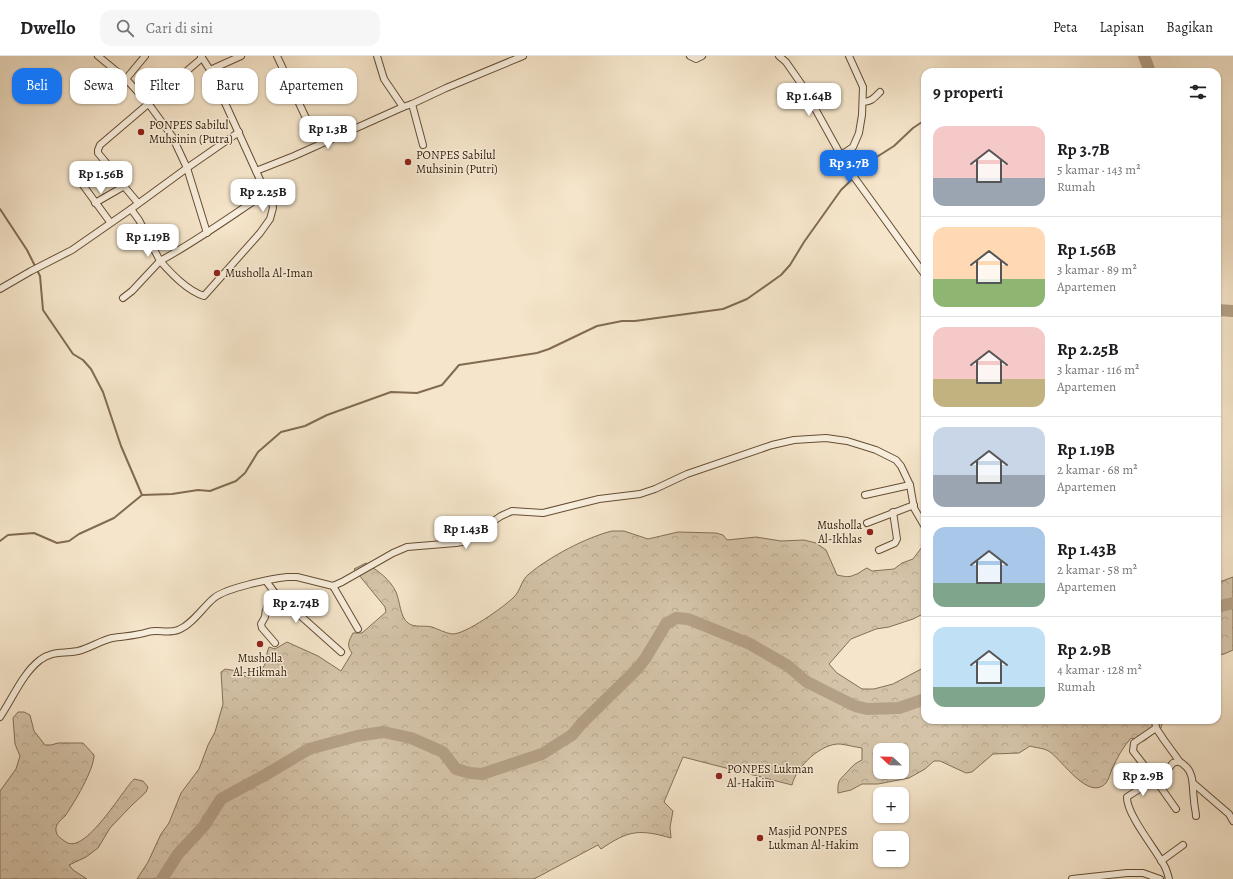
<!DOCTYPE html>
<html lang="id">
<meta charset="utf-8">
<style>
:root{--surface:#fff;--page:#f6f6f6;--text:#202124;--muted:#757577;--line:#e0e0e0;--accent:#1a73e8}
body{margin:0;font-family:Alegreya,serif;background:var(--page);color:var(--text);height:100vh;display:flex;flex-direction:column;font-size:15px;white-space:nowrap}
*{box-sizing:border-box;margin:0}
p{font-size:13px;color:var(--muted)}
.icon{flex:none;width:22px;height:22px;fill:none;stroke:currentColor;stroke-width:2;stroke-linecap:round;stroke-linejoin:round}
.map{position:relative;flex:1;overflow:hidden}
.side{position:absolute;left:921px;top:12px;width:300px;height:656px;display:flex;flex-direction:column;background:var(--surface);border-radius:12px;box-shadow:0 1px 3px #0004}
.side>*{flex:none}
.banner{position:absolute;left:12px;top:12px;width:380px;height:36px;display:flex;gap:8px}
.needle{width:26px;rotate:292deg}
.buttons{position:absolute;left:873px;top:687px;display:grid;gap:8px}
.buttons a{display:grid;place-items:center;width:36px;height:36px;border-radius:8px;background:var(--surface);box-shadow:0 1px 3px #0004;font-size:20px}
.price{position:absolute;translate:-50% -34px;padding:0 9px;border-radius:8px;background:#fff;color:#222;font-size:13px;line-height:26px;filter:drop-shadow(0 1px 2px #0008)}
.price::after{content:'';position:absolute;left:50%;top:24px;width:12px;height:9px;margin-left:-6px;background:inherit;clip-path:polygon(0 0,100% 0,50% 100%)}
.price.on{background:var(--accent);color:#fff}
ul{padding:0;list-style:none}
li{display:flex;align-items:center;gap:12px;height:100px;padding:0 12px}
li+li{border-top:1px solid var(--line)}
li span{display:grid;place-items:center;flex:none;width:112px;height:80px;border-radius:12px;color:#555}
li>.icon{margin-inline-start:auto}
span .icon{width:48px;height:48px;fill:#fffc;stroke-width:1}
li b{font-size:17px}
h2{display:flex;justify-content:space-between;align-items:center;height:48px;padding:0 12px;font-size:17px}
.chip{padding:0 14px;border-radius:12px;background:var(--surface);box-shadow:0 1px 3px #0004;font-size:14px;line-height:36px}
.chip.on{background:var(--accent);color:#fff}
header{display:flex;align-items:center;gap:24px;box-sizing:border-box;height:56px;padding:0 20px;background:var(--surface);border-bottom:1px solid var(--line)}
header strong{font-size:19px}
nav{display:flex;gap:22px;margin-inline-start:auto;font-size:14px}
.search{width:280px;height:36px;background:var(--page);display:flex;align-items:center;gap:10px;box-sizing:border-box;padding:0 14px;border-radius:12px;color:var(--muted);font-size:15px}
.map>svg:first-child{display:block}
.forest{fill:url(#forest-crowns);stroke:#846f54;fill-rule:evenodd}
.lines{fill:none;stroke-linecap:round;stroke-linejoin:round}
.stream{stroke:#816b51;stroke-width:2}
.river{stroke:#b4a086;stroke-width:12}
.minor-casing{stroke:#654e33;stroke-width:8}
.minor{stroke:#f8eedd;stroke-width:6}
.poi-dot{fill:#8f2418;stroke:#f8eedd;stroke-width:1.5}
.labels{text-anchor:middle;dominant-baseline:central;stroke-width:3;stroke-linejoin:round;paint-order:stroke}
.poi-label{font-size:12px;fill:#351b01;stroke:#f8eedd;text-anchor:start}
</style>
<header>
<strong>Dwello</strong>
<div class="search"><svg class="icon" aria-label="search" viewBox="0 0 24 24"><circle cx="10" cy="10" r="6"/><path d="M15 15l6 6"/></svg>Cari di sini</div>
<nav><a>Peta</a><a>Lapisan</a><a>Bagikan</a></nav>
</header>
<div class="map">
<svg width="1233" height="823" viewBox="0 0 1233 823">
<defs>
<pattern id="forest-crowns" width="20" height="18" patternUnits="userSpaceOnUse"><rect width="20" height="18" fill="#d4c3a8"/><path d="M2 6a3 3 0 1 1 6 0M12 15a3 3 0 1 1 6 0" fill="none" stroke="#b7a78f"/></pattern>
</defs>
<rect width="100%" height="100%" fill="#f5e5ca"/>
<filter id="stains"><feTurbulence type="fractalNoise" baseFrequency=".005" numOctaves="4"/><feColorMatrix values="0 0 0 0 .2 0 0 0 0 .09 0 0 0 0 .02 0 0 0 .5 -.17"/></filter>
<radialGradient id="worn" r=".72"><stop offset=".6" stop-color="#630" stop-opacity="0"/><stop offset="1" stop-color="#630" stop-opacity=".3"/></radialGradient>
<g class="forest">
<path d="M612,475H624L648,483L678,476L716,477L723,479L727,484L756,481L781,485L804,484L816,487L826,494L837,519C842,520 849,522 854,519C859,518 862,514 867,512L872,515L894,513L902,507L913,503L925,487V557L913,563L889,571L876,573L851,583L829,608L837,617L862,633H874L893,628L925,611V664H1163L1161,672L1144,685L1131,682C1123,691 1117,702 1112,713C1110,718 1109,723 1106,727C1089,746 1062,704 1050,696C1045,692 1036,692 1030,690L1019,697L993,698L972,716L966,717L940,705H934L925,713L909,722L878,728H862L851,734L838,737C837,723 841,723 849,714C853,709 856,707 862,704V692C855,691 848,689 840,688C821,687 796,711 792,729L683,701L664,746L673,755L670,771L671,782C639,773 629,774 601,793L598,789L534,823H137L148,806L161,778L169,767L181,737L199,713L208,689L215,676L223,648L221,616L225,613L237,615L248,622L259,618C261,614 266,609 266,603C267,598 267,596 269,591L275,593L287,586L318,600L341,615L352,597C346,589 349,585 353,577H362L386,556L385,551L354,513L366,507C378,515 390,523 396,536C400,545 400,561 408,567C414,572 425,569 432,571C438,573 445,577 452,578C465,579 505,550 514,541C521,534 521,524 529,518C549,501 587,481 612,475ZM880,694H902V716H880Z"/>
<polygon points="1233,521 1233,594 1224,598 1217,599 1217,527"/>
<path d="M18,656H24L30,659L34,675L45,689H51L58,687H83L94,699C94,714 74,747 65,760C61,764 55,768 56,775C57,781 62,783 66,786C85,799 122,735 134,723L143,725L148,731L146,736L131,750L110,772L98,792L86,801L69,809L73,814L87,823H0V735L16,713L20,700L15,688L13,662Z"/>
</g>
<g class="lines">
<g class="stream">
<polyline points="0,153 27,194 40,220 43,254 73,298 83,304 91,313 103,336 121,390 142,439"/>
<polyline points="0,485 8,479 34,477 57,487 69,485 79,478 114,462 142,439 172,438 198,434 210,435 236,425 245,417 258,396 281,376 305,370 327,359 391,336 417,337 442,329 459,309 537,297 549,293 597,270 622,265 635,265 723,253 747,243 781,219 790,209 804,186 841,134 872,104 894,90 913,72 925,64"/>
</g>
<g class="river">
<polyline points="1144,0 1150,16"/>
<polyline points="1217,254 1233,255"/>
<polyline points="1217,551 1233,547"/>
<polyline points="162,823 178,798 204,770 221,743 265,719 309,693 357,680 383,676 411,682 443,696 456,713 470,717 482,718 542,698 572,679 582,667 636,614 645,603 666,568 676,562 688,563 750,588 788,610 807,626 855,650 867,653 899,652 925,643"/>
</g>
<g class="minor-casing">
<g id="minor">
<polyline points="98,0 126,23 148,47 172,80 187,112 239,76"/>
<polyline points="201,0 210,14 256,115 294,100 403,51 412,48 446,32 523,0"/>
<polyline points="277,0 305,60 323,86"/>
<polyline points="377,0 384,23 403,51"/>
<polyline points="690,0 696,3 702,0"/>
<polyline points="779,0 786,6 802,29 849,114 925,219"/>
<polyline points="210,14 241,0"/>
<polyline points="126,23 145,0"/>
<path d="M863,46C871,46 874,42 880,36"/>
<polyline points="412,48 423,89"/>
<polyline points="841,99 853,91 859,77 862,59 863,31 849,0"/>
<polyline points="77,121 110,166"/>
<polyline points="123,129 138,147"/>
<polyline points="95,147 121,132 123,127 98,97 98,94 100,89 202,2"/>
<polyline points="131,153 187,112 207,177"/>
<path d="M0,233L31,215L72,194L131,153L139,164L160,205C197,185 231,160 266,137L256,115"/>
<path d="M123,242L132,235L160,205C171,217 187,235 204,240L260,177L270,163L273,152L272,146L266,137"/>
<polyline points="865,439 910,429"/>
<polyline points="867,467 914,449"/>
<polyline points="879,494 895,487 897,483 893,456"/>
<polyline points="266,525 275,537 341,596"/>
<polyline points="333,530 358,573"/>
<path d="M275,587L262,572L261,568L265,561C265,552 270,545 275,537"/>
<path d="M0,661C13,642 22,618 40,604C54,594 63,598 78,595C90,592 100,585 112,582C124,580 136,580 148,576C158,573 168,578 178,574C192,569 203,551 214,542C226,532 270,523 287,521H297L333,530L342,526L393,497L407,491L456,487L462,486L501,460L512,455L543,457L599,443L640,438L655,433L687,418L772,389L794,384L826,382L847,385L860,389L876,394L896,404L901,410L910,429L914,452L925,471"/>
<polyline points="1155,664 1156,672 1134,687 1133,695 1157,726 1176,753"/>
<polyline points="1156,672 1164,684 1180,706"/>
<polyline points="1193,727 1229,758 1233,765"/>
<polyline points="1161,805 1183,789"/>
<polyline points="1072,823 1127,817 1143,817 1160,823"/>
<path d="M1169,823C1168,819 1167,815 1165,811C1157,795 1126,758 1127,741L1141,732L1157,726L1173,707C1177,705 1180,705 1184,709C1195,717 1192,732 1194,744C1194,750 1196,755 1196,760"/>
</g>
</g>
<use href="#minor" class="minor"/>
</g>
<g class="poi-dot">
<circle cx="141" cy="76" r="4"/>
<circle cx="408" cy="106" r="4"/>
<circle cx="217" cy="217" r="4"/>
<circle cx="870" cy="476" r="4"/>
<circle cx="260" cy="588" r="4"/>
<circle cx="719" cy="720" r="4"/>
<circle cx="760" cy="782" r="4"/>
</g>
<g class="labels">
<g class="poi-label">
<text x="149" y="69">PONPES Sabilul<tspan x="149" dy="14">Muhsinin (Putra)</tspan></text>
<text x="416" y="99">PONPES Sabilul<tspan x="416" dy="14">Muhsinin (Putri)</tspan></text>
<text x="225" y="217">Musholla Al-Iman</text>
<text x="862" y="469" text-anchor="end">Musholla<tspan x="862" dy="14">Al-Ikhlas</tspan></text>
<text x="260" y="602" text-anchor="middle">Musholla<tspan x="260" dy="14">Al-Hikmah</tspan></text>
<text x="727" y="713">PONPES Lukman<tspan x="727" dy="14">Al-Hakim</tspan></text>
<text x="768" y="775">Masjid PONPES<tspan x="768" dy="14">Lukman Al-Hakim</tspan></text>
</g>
</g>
<rect width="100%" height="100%" filter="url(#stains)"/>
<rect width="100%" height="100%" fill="url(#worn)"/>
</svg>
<div class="buttons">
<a><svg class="needle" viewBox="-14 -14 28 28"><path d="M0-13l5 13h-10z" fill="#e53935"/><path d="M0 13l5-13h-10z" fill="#757577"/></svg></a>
<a>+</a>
<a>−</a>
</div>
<b class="price" style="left:809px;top:61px">Rp 1.64B</b>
<b class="price" style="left:328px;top:94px">Rp 1.3B</b>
<b class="price on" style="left:849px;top:128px">Rp 3.7B</b>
<b class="price" style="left:101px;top:139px">Rp 1.56B</b>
<b class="price" style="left:263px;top:157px">Rp 2.25B</b>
<b class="price" style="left:148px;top:202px">Rp 1.19B</b>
<b class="price" style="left:466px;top:494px">Rp 1.43B</b>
<b class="price" style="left:296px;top:568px">Rp 2.74B</b>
<b class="price" style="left:1143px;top:741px">Rp 2.9B</b>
<div class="banner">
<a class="chip on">Beli</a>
<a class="chip">Sewa</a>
<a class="chip">Filter</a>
<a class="chip">Baru</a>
<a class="chip">Apartemen</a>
</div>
<section class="side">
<h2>9 properti<svg class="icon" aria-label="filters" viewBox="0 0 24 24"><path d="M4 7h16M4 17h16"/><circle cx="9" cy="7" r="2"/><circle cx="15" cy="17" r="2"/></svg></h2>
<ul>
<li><span style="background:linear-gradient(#f6c9c9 65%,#9aa5b1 0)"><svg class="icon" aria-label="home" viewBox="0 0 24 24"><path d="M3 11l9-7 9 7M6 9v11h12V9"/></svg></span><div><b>Rp 3.7B</b><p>5 kamar · 143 m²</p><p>Rumah</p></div></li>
<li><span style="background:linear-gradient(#ffd9b3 65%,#8fb573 0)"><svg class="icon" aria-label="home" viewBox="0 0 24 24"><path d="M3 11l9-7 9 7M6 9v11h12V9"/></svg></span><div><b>Rp 1.56B</b><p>3 kamar · 89 m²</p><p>Apartemen</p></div></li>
<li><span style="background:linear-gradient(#f6c9c9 65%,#c2b280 0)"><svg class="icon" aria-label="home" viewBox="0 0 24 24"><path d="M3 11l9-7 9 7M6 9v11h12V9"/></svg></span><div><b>Rp 2.25B</b><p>3 kamar · 116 m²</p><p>Apartemen</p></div></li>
<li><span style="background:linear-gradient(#c9d6e8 60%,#9aa5b1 0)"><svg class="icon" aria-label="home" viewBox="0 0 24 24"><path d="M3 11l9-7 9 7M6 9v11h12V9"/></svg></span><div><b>Rp 1.19B</b><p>2 kamar · 68 m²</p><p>Apartemen</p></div></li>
<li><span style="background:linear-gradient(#a9c7e8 70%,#7fa58c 0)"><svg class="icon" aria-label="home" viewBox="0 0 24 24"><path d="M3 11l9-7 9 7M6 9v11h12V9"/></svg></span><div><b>Rp 1.43B</b><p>2 kamar · 58 m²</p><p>Apartemen</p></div></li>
<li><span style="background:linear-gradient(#bfe0f5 75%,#7fa58c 0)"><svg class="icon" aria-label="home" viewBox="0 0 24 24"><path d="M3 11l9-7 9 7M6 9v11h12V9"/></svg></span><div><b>Rp 2.9B</b><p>4 kamar · 128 m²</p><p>Rumah</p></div></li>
</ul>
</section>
</div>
